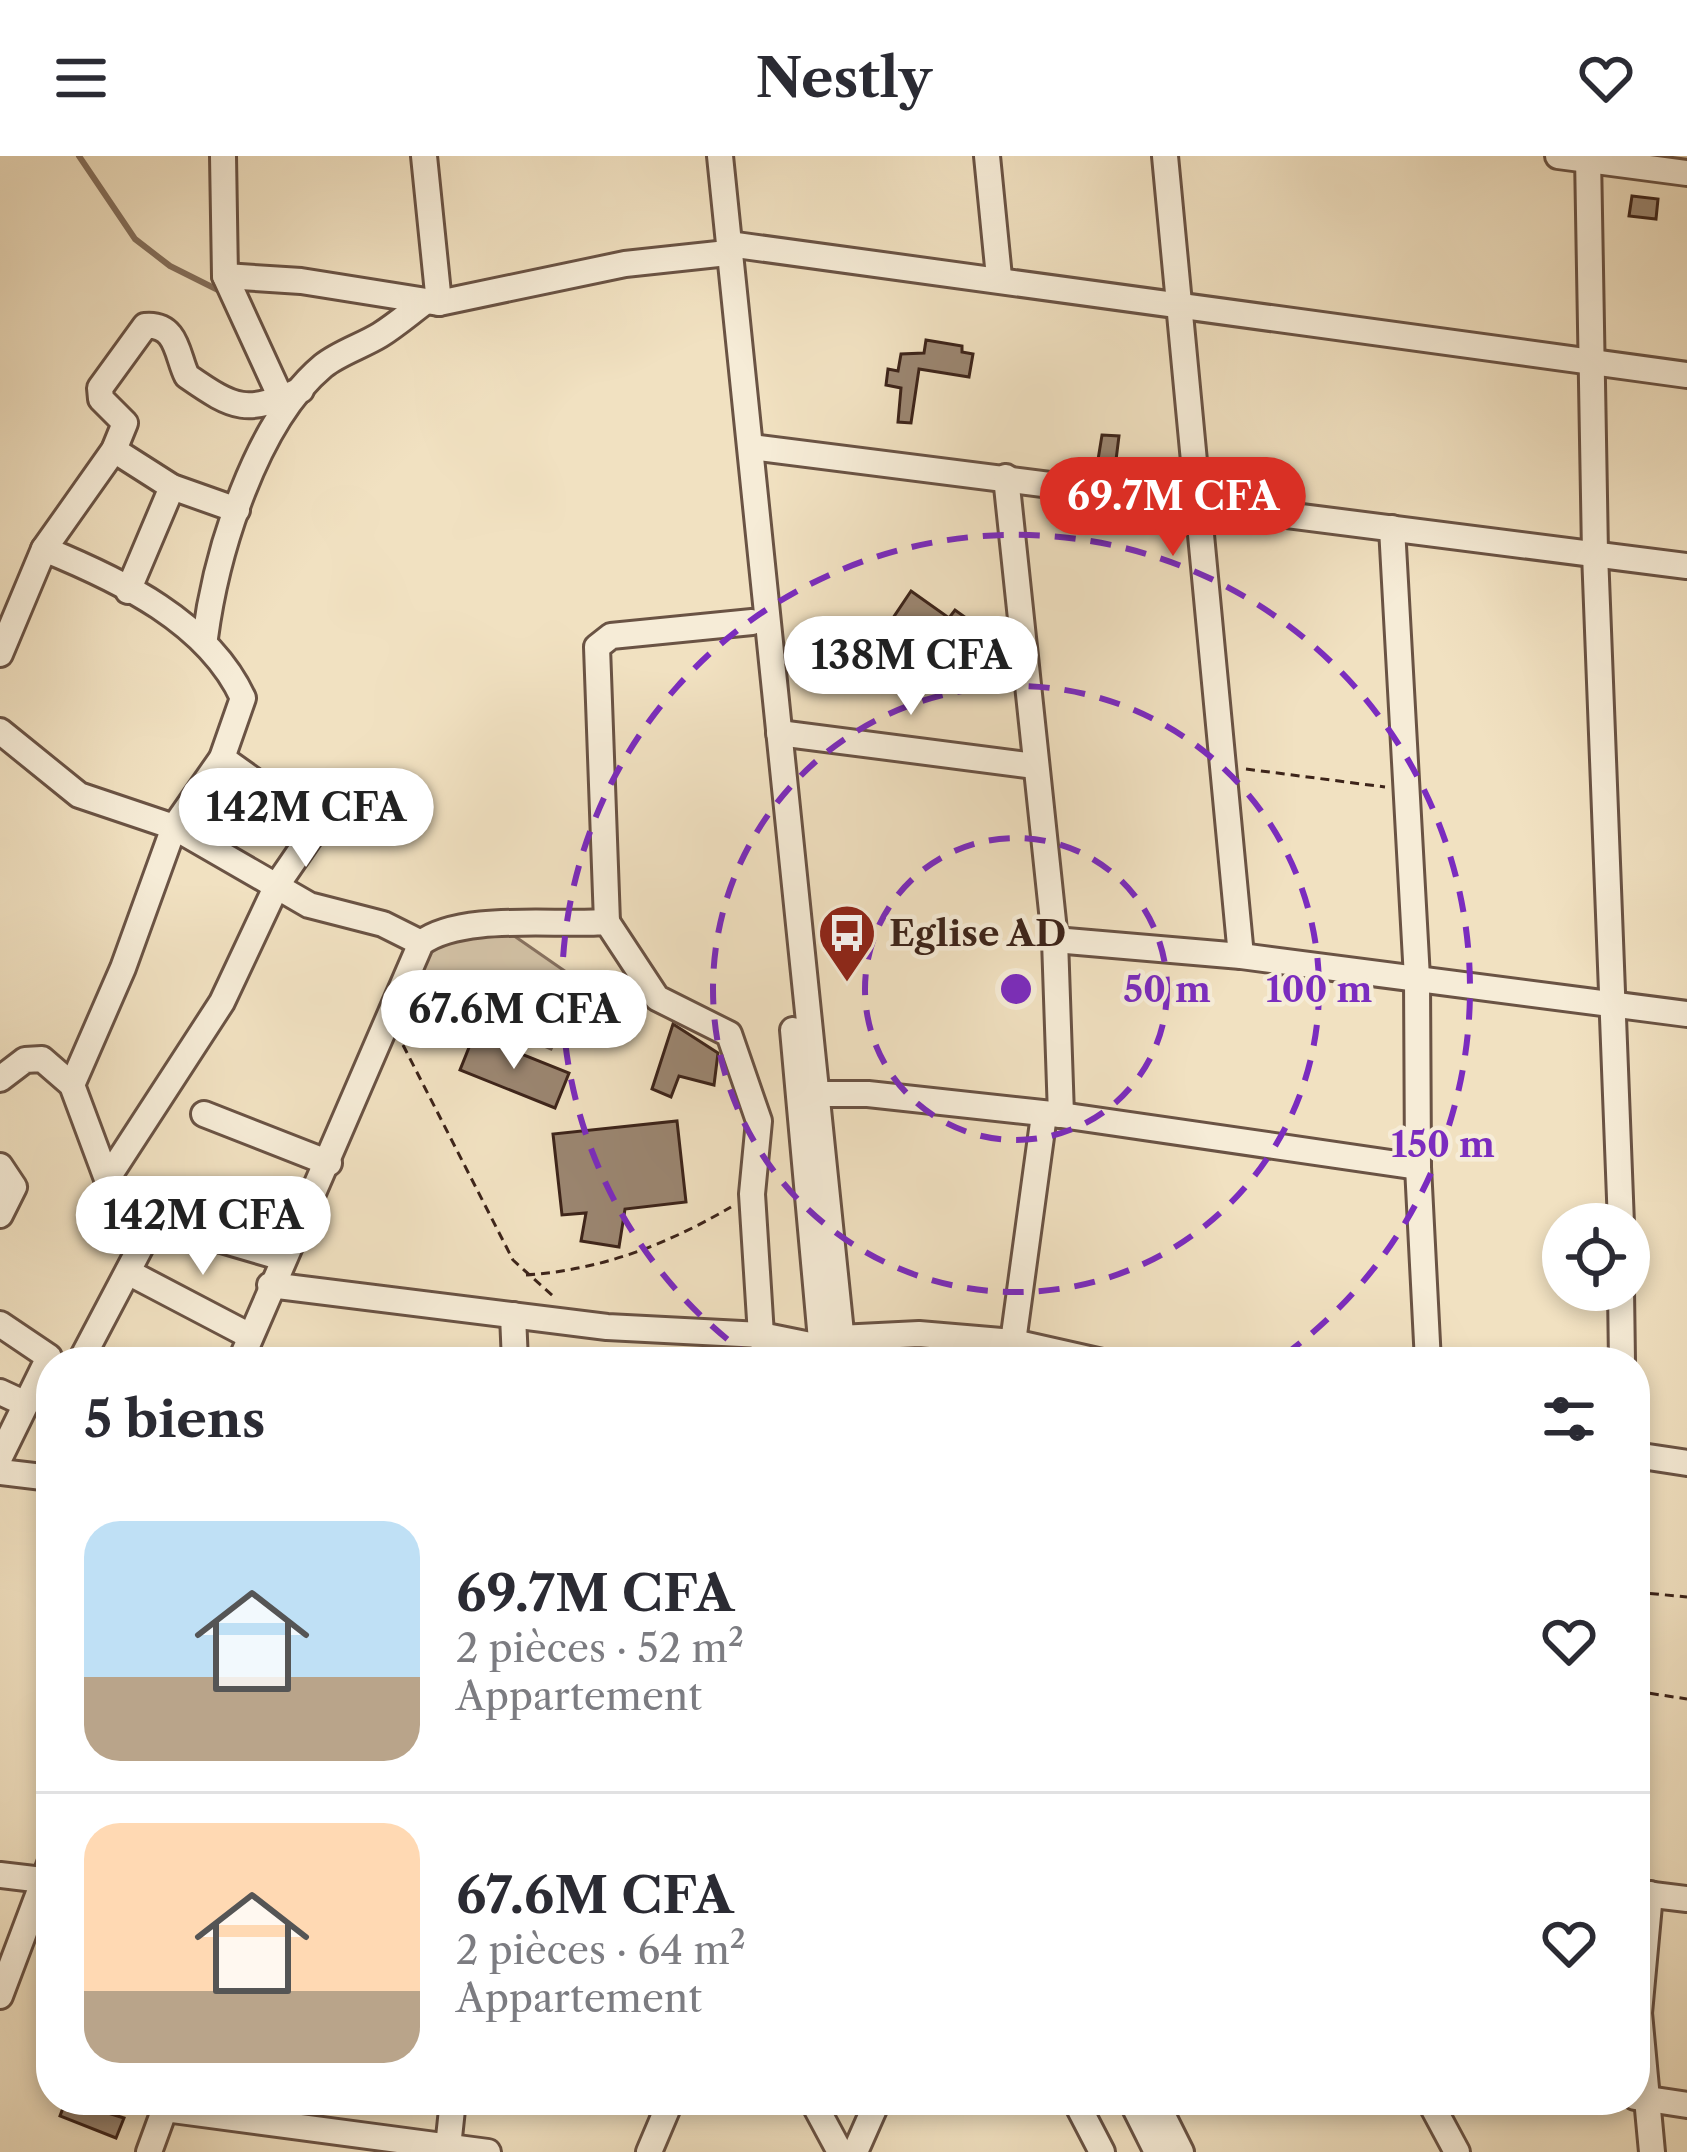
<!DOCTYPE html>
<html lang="fr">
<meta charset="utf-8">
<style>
:root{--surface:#fff;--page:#f7f7f7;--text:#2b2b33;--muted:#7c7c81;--line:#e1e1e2;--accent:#d93025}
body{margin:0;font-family:"Libre Caslon Text",serif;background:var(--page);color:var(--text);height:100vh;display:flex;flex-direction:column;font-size:45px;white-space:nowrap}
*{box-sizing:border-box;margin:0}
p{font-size:39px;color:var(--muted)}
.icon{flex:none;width:66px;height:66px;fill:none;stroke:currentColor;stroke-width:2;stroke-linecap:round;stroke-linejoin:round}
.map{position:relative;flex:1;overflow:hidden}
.drawer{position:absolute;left:36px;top:1191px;width:1614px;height:768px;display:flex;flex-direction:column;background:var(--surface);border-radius:48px;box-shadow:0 6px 18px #0003}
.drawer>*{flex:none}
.controls{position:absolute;left:1542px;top:1047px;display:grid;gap:24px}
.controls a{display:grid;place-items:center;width:108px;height:108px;border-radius:50%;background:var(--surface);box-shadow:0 6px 18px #0003;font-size:60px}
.price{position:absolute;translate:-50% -102px;padding:0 27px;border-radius:42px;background:#fff;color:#222;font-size:39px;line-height:78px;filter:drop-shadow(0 3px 6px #0008)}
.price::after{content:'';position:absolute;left:50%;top:72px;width:36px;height:27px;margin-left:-18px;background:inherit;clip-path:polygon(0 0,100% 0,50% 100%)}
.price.on{background:var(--accent);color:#fff}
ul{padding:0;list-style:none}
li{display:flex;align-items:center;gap:36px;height:300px;padding:0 48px}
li+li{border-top:3px solid var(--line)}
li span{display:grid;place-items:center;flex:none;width:336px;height:240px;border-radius:36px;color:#555}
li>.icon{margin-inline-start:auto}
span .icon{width:144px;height:144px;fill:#fffc;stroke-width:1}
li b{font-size:51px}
h2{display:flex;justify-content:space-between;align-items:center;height:144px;padding:0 48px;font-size:51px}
header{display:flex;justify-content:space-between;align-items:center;height:156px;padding:0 48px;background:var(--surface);font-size:54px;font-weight:700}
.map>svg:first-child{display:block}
.green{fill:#d2c1a5;stroke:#887260;stroke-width:3}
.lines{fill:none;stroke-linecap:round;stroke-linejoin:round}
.stream{stroke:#846f5c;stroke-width:6}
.building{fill:#9b8671;stroke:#3d241a;stroke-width:3}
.minor-casing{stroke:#6a5344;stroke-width:30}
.path{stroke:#3d241a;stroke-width:3;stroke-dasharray:9 6;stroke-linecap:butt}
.minor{stroke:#f6ecd7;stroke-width:24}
.ring{fill:none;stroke:#7b2cbf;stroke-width:6;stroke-dasharray:21 15}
.labels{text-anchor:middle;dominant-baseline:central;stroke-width:9;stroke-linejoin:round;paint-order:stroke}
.poi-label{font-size:36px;font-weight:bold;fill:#3d241a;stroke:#f6ecd7;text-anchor:start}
.centre{fill:#7b2cbf;stroke:#f6ecd7;stroke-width:6}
.ring-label{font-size:36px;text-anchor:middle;font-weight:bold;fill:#7b2cbf;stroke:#f6ecd7;stroke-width:9;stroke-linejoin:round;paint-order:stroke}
</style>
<header><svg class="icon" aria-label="menu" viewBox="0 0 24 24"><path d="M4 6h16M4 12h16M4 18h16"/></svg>Nestly<svg class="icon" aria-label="heart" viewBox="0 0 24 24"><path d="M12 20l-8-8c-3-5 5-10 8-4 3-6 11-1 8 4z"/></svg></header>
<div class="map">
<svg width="1687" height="1996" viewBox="0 0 1687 1996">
<rect width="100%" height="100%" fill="#f1e1c1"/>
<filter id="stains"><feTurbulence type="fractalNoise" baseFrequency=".00167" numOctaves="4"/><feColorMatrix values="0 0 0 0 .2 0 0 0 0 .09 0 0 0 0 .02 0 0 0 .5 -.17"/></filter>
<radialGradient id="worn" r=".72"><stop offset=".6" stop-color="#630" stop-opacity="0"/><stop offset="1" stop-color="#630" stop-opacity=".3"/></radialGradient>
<polygon class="green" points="500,770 582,827 551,893 404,828 421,787"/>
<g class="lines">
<polyline class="stream" points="79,0 135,83 170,110 224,137"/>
</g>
<g class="building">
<polygon points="1632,40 1658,43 1656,63 1629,60"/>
<polygon points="926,184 962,190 962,196 973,198 969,221 919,213 911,267 898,266 901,232 886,229 888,213 898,215 901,198 924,197"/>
<polygon points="1102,279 1119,280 1116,304 1152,310 1150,323 1096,316"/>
<polygon points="911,435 949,462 955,454 976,469 951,504 893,462"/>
<polygon points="673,868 718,897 714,929 679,920 671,941 652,933"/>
<polygon points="474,879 569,917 555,952 460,914"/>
<polygon points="677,965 686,1046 625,1053 619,1091 581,1085 586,1057 562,1059 553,978"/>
<polygon points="66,1944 124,1962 116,1982 60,1960"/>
</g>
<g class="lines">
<g class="minor-casing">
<g id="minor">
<polyline points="223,0 225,120 281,242"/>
<polyline points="424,0 439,147"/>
<polyline points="720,0 844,1206"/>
<polyline points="987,0 999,121"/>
<polyline points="1165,0 1241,800"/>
<polyline points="1558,0 1687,17"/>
<polyline points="1588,0 1595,397 1621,1068"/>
<polyline points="729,88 1687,219"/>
<polyline points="225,120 301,125 439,147 625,108 718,98"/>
<polyline points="751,291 1687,410"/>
<polyline points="114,294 172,331 237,354"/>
<polyline points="1006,321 1055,784 1061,959"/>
<polyline points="1392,372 1417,822 1418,1011 1428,1206"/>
<path d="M44,393L114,294L125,267L101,243L100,232L145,170C178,167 177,201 187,220C236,254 246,258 301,234"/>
<polyline points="128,435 172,331"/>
<path d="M205,482C216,398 255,267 323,210C339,197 362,190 380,179C396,169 411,156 426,145"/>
<path d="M0,498L44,393C120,424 208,466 243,542L222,602L174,671L123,812L72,929"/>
<polyline points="0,575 79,639 174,671 309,749 383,768 421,787"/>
<polyline points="779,577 1035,610"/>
<polyline points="607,766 597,491 611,480 752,466"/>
<polyline points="1055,784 1241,800 1687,858"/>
<polyline points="793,874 823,1206"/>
<polyline points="0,923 25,904 42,903 72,929 107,1023 127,1040 208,1080 283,1102"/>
<polyline points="816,938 868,938 1061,959 1418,1011"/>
<polyline points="204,958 329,1007"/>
<polyline points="0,1010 14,1031 0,1059"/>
<polyline points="107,1023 222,846 277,729 312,678 309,664 222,602"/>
<polyline points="128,1116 250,1180"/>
<polyline points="270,1129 607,1171 761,1179 820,1191 839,1182 919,1178 1013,1186 1102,1206"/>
<polyline points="1621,1134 1622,1206"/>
<polyline points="513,1159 515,1206"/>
<polyline points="0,1168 49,1201 0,1301"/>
<polyline points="1013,1186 1044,959"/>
<polyline points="80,1206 159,1056"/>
<path d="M240,1206L421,787C462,757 553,770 607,766L657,842L729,878L759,965L752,1038L761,1179L768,1206"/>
<polyline points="0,1236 26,1248"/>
<polyline points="1635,1299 1687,1307"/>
<polyline points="0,1316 51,1322"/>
<polyline points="0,1719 51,1725"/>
<polyline points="1637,1737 1687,1743"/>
<polyline points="1650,1738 1639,1857 1652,1996"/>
<polyline points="0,1840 51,1705"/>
<polyline points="1635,1941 1687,1949"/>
<polyline points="812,1944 840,1996"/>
<polyline points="1075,1944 1102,1996"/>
<polyline points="1131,1944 1157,1996"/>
<polyline points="1155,1944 1181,1996"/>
<polyline points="1429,1944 1457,1996"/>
<polyline points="165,1953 488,1996"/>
<polyline points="448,1991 453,1944"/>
<polyline points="149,1996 168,1944"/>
<polyline points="649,1996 671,1944"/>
<polyline points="855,1996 878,1944"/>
</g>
</g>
<g class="path">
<polyline points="1246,613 1385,631"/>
<polyline points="403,889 513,1104 553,1140"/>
<path d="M526,1119C601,1114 666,1089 731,1051"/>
<polyline points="1635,1436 1687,1441"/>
<polyline points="1635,1535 1687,1543"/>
</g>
<use href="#minor" class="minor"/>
</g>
<g class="ring">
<circle cx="1016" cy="833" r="151"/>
<circle cx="1016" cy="833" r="303"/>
<path d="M756 1205A454 454 0 1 1 1276 1205"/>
</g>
<defs>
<g id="bus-pin" transform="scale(3)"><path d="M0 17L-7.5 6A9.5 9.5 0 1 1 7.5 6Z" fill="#8f2418" stroke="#f6ecd7"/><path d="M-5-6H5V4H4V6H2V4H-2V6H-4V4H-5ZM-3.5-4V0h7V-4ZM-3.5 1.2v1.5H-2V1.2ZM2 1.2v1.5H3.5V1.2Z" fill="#fff"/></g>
</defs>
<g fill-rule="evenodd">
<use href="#bus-pin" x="847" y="777"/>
</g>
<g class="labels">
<g class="poi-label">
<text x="889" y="777">Eglise AD</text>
</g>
</g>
<circle cx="1016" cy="833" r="18" class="centre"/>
<g class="ring-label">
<text x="1167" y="846">50 m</text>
<text x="1319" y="846">100 m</text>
<text x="1443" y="1001">150 m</text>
</g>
<rect width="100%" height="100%" filter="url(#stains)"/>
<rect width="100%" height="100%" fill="url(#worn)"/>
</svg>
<div class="controls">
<a><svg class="icon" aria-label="locate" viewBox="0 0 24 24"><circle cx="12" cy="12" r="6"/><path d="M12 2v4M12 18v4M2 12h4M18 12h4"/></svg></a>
</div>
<b class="price on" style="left:1173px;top:403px">69.7M CFA</b>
<b class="price" style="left:911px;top:562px">138M CFA</b>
<b class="price" style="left:306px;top:714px">142M CFA</b>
<b class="price" style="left:514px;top:916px">67.6M CFA</b>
<b class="price" style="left:203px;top:1122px">142M CFA</b>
<section class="drawer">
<h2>5 biens<svg class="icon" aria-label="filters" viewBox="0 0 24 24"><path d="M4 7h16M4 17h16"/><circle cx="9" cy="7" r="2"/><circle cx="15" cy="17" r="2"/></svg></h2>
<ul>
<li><span style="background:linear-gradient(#bfe0f5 65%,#b9a48a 0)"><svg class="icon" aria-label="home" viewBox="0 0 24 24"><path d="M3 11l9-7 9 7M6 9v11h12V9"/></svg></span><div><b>69.7M CFA</b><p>2 pièces · 52 m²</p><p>Appartement</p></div><svg class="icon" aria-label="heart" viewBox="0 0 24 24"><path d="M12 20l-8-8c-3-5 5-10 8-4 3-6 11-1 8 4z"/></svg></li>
<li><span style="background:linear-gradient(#ffd9b3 70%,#b9a48a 0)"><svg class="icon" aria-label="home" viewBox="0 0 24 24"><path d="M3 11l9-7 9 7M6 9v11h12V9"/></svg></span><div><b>67.6M CFA</b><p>2 pièces · 64 m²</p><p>Appartement</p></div><svg class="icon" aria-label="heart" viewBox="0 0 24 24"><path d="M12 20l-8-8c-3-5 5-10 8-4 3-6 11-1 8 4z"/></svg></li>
</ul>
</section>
</div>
